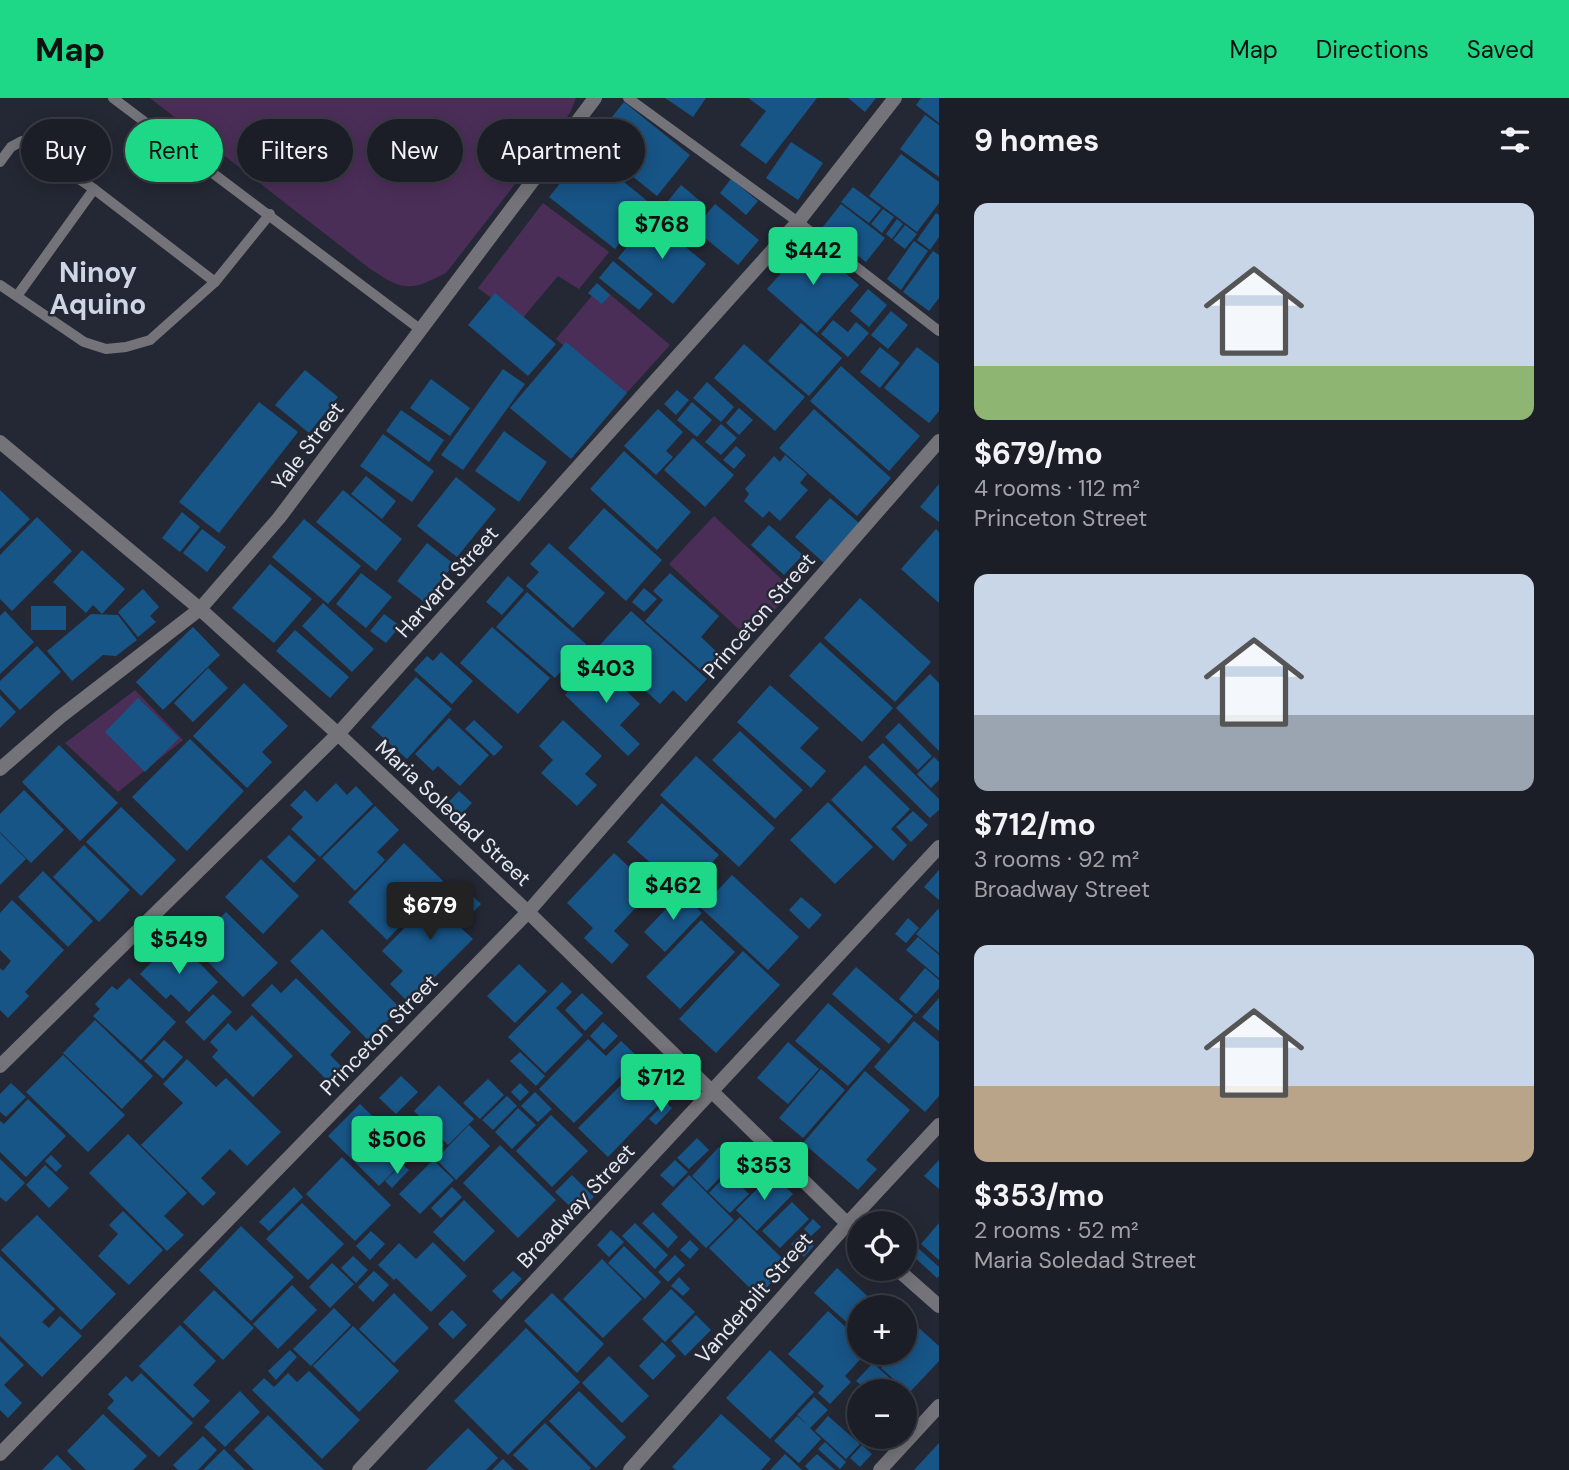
<!DOCTYPE html>
<meta charset="utf-8">
<style>
:root{--surface:#1b1e27;--page:#282b33;--text:#f1f3f6;--muted:#a0a2a7;--line:#393c44;--accent:#1ed888}
body{margin:0;font-family:"DM Sans",sans-serif;background:var(--page);color:var(--text);height:100vh;display:flex;flex-direction:column;font-size:26px;white-space:nowrap}
*{box-sizing:border-box;margin:0}
p{font-size:23px;color:var(--muted)}
.icon{flex:none;width:38px;height:38px;fill:none;stroke:currentColor;stroke-width:2;stroke-linecap:round;stroke-linejoin:round}
.map{position:relative;flex:1;overflow:hidden}
.panel{display:flex;flex-direction:column;background:var(--surface);width:630px}
.panel>*{flex:none}
.top-card{position:absolute;left:21px;top:21px;width:665px;height:63px;display:flex;gap:14px}
.tools{position:absolute;left:847px;top:1113px;display:grid;gap:14px}
.tools a{display:grid;place-items:center;width:70px;height:70px;border-radius:50%;background:var(--surface);box-shadow:0 4px 18px #0003,0 0 0 2px var(--line);font-size:35px}
.price{position:absolute;translate:-50% -60px;padding:0 16px;border-radius:7px;background:var(--accent);color:#111;font-size:23px;line-height:46px;filter:drop-shadow(0 2px 4px #0008)}
.price::after{content:'';position:absolute;left:50%;top:42px;width:21px;height:16px;margin-left:-10px;background:inherit;clip-path:polygon(0 0,100% 0,50% 100%)}
.price.current{background:#222;color:#fff}
ul{padding:0;list-style:none}
li{display:grid;align-content:center;gap:14px;height:371px;padding:0 35px}
li span{display:grid;place-items:center;height:217px;border-radius:14px;color:#555}
li>.icon{margin-inline-start:auto}
span .icon{width:126px;height:126px;fill:#fffc;stroke-width:1}
li b{font-size:30px}
h2{display:flex;justify-content:space-between;align-items:center;height:84px;padding:0 35px;font-size:30px}
.tag{padding:0 24px;border-radius:32px;background:var(--surface);box-shadow:0 4px 18px #0003,0 0 0 2px var(--line);font-size:24px;line-height:63px}
.tag.current{background:var(--accent);color:#111}
header{display:flex;align-items:center;gap:42px;box-sizing:border-box;height:98px;padding:0 35px;background:var(--accent);color:#111}
header strong{font-size:33px}
nav{display:flex;gap:38px;margin-inline-start:auto;font-size:24px}
main{display:flex;flex:1;min-height:0}
.map>svg:first-child{display:block}
.green{fill:#4b2e58}
.building{fill:#175587}
.lines{fill:none;stroke-linecap:round;stroke-linejoin:round}
.service{stroke:#747379;stroke-width:10}
.minor{stroke:#747379;stroke-width:14}
.labels{text-anchor:middle;dominant-baseline:central;stroke-width:5;stroke-linejoin:round;paint-order:stroke}
.street-label{font-size:21px;fill:#e5e8ef;stroke:#242834}
.district-label{font-size:28px;font-weight:bold;fill:#d0d5e4;stroke:#242834}
</style>
<header>
<strong>Map</strong>
<nav><a>Map</a><a>Directions</a><a>Saved</a></nav>
</header>
<main>
<div class="map">
<svg width="939" height="1372" viewBox="0 0 939 1372">
<rect width="100%" height="100%" fill="#242834"/>
<g class="green">
<path d="M150,0H576L570,15L446,175C409,194 403,193 369,170Z"/>
<polygon points="543,105 609,154 579,191 558,178 521,222 478,190"/>
<polygon points="600,188 670,247 622,300 556,241"/>
<polygon points="714,418 793,492 748,540 669,466"/>
<polygon points="135,592 183,642 118,694 65,645"/>
</g>
<g class="building">
<polygon points="665,0 706,0 693,19"/>
<polygon points="748,0 817,0 766,66 740,47 766,13"/>
<polygon points="848,0 876,0 865,14"/>
<polygon points="921,0 939,0 939,25 916,7"/>
<polygon points="624,4 690,57 657,98 591,45"/>
<polygon points="925,17 939,27 939,79 900,51"/>
<polygon points="791,44 823,65 798,102 766,80"/>
<polygon points="586,53 651,106 615,151 549,99"/>
<polygon points="901,56 939,84 939,105 917,134 869,98"/>
<polygon points="731,81 758,103 746,117 720,95"/>
<polygon points="681,87 705,107 687,129 663,109"/>
<polygon points="853,89 881,110 869,125 841,104"/>
<polygon points="715,106 759,142 738,167 694,131"/>
<polygon points="841,106 885,140 866,164 822,130"/>
<polygon points="883,111 894,119 882,135 871,126"/>
<polygon points="936,115 939,117 939,139 930,152 917,142"/>
<polygon points="651,120 706,166 673,206 618,160"/>
<polygon points="897,121 903,126 892,141 886,136"/>
<polygon points="905,127 917,136 905,151 893,142"/>
<polygon points="809,143 859,187 817,235 767,191"/>
<polygon points="914,143 928,153 901,192 887,181"/>
<polygon points="933,153 939,157 939,200 929,213 903,194"/>
<polygon points="613,163 653,196 639,212 599,180"/>
<polygon points="597,185 610,197 602,206 588,195"/>
<polygon points="868,191 887,207 869,229 850,213"/>
<polygon points="495,195 556,246 528,278 468,227"/>
<polygon points="891,213 908,227 888,251 871,237"/>
<polygon points="833,222 848,234 856,224 869,235 848,259 821,236"/>
<polygon points="801,225 842,260 809,298 768,263"/>
<polygon points="566,244 627,295 571,361 510,310"/>
<polygon points="744,246 805,299 775,333 714,280"/>
<polygon points="880,249 900,265 880,290 860,274"/>
<polygon points="917,249 939,266 939,313 929,325 884,290"/>
<polygon points="841,268 920,338 889,373 810,303"/>
<polygon points="503,271 525,286 463,372 441,357"/>
<polygon points="305,272 338,299 309,335 275,307"/>
<polygon points="431,281 470,310 450,338 410,310"/>
<polygon points="707,284 734,309 721,324 693,300"/>
<polygon points="677,292 689,302 676,317 664,306"/>
<polygon points="259,304 298,334 219,435 179,404"/>
<polygon points="692,304 712,322 697,339 677,322"/>
<polygon points="739,310 753,322 739,337 726,325"/>
<polygon points="658,311 683,334 666,353 673,359 656,377 624,348"/>
<polygon points="814,311 891,380 857,418 779,350"/>
<polygon points="401,312 444,342 429,364 386,333"/>
<polygon points="721,326 737,340 721,357 705,344"/>
<polygon points="504,333 547,364 519,404 475,373"/>
<polygon points="383,336 434,373 412,404 360,368"/>
<polygon points="693,340 734,377 705,409 664,372"/>
<polygon points="736,348 746,357 734,371 723,362"/>
<polygon points="624,353 691,414 657,452 590,391"/>
<polygon points="785,357 807,376 800,385 808,392 780,423 769,413 763,420 744,403 749,396 745,391 774,358 780,364"/>
<polygon points="366,378 396,403 382,421 351,396"/>
<polygon points="456,379 496,411 457,459 417,428"/>
<polygon points="939,386 939,424 920,409"/>
<polygon points="0,392 30,421 0,451"/>
<polygon points="343,392 402,441 376,473 316,424"/>
<polygon points="830,400 859,425 824,465 795,439"/>
<polygon points="604,410 662,462 626,503 568,450"/>
<polygon points="182,414 200,429 180,454 162,440"/>
<polygon points="37,419 72,453 12,513 0,501 0,457"/>
<polygon points="304,421 361,468 328,506 272,459"/>
<polygon points="769,427 803,457 784,477 751,447"/>
<polygon points="202,431 226,449 207,474 183,455"/>
<polygon points="936,431 939,434 939,505 901,471"/>
<polygon points="427,445 454,466 424,504 397,483"/>
<polygon points="549,445 605,495 573,530 526,488 539,474 530,466"/>
<polygon points="82,452 125,491 102,516 93,507 86,515 53,484"/>
<polygon points="270,466 312,501 274,545 232,510"/>
<polygon points="361,475 392,499 366,530 336,506"/>
<polygon points="670,475 719,518 701,539 719,556 703,574 645,523 663,502 653,493"/>
<polygon points="508,478 524,492 502,517 486,504"/>
<polygon points="644,490 657,501 644,514 632,504"/>
<polygon points="143,491 159,509 150,518 156,524 138,539 118,514"/>
<polygon points="527,494 586,546 555,580 496,529"/>
<polygon points="860,500 931,564 895,604 824,540"/>
<polygon points="323,505 374,551 352,574 302,528"/>
<rect x="31" y="508" width="35" height="24"/>
<polygon points="5,513 34,544 0,576 0,518"/>
<polygon points="631,513 707,581 686,604 673,592 660,606 598,549"/>
<polygon points="91,516 118,517 137,542 116,558 103,557 72,583 47,553"/>
<polygon points="384,516 400,528 386,545 370,533"/>
<polygon points="193,529 220,557 163,612 136,584"/>
<polygon points="492,529 550,580 518,616 460,565"/>
<polygon points="295,532 349,579 330,600 276,553"/>
<polygon points="820,544 893,610 862,644 789,578"/>
<polygon points="37,548 61,574 20,612 0,591 0,583"/>
<polygon points="441,554 473,583 452,606 414,572 427,558 433,563"/>
<polygon points="596,564 640,606 620,627 640,646 628,658 565,597"/>
<polygon points="208,570 228,590 193,624 174,605"/>
<polygon points="930,576 939,585 939,653 896,610"/>
<polygon points="416,579 452,611 407,661 371,629"/>
<polygon points="244,585 288,628 262,654 272,664 247,690 193,638"/>
<polygon points="770,587 819,630 800,650 826,673 811,690 737,624"/>
<polygon points="0,597 16,614 0,630"/>
<polygon points="138,600 179,640 145,674 105,634"/>
<polygon points="449,620 489,657 460,688 438,668 433,673 415,656"/>
<polygon points="474,622 503,649 494,658 465,631"/>
<polygon points="563,622 602,658 585,676 597,687 577,708 541,675 553,662 539,648"/>
<polygon points="899,625 932,658 918,672 885,639"/>
<polygon points="740,633 803,692 775,721 712,662"/>
<polygon points="190,641 244,693 187,753 132,699"/>
<polygon points="883,645 939,701 939,712 930,720 868,659"/>
<polygon points="59,647 118,705 80,743 22,684"/>
<polygon points="696,658 775,730 739,769 660,697"/>
<polygon points="934,659 939,664 939,682 931,690 917,676"/>
<polygon points="865,667 910,711 891,731 907,747 893,763 831,702"/>
<polygon points="336,685 347,697 356,688 373,706 320,759 291,731 303,719 290,707 305,692 317,704"/>
<polygon points="24,692 64,732 31,765 0,734 0,716"/>
<polygon points="459,693 472,705 456,722 443,710"/>
<polygon points="828,704 873,749 835,786 790,742"/>
<polygon points="662,705 719,757 684,795 627,744"/>
<polygon points="375,708 399,732 377,754 385,762 355,793 322,760"/>
<polygon points="121,709 176,762 141,798 86,744"/>
<polygon points="913,713 928,727 911,744 896,729"/>
<polygon points="0,735 26,761 0,787"/>
<polygon points="289,737 316,762 294,785 267,759"/>
<polygon points="404,745 443,783 387,842 348,804"/>
<polygon points="84,747 130,792 99,824 53,779"/>
<polygon points="614,755 653,791 614,833 629,847 612,866 584,840 593,830 567,805"/>
<polygon points="261,761 299,798 263,836 225,799"/>
<polygon points="939,772 939,802 924,789"/>
<polygon points="43,773 93,823 68,849 18,799"/>
<polygon points="732,777 799,839 768,872 701,810"/>
<polygon points="442,791 453,803 465,791 481,806 459,828 473,841 409,905 390,886 403,873 382,853"/>
<polygon points="681,795 702,815 665,854 644,834"/>
<polygon points="801,799 822,817 809,831 789,812"/>
<polygon points="12,802 64,852 25,894 29,898 8,920 0,912 0,870 3,873 11,863 0,852 0,815"/>
<polygon points="938,811 939,812 939,855 916,836"/>
<polygon points="226,814 278,865 243,899 180,836 197,819 209,831"/>
<polygon points="908,820 919,830 906,845 895,836"/>
<polygon points="701,822 735,854 680,911 646,879"/>
<polygon points="322,831 400,910 368,942 290,863"/>
<polygon points="918,839 939,857 939,880 906,852"/>
<polygon points="175,840 218,884 189,914 171,896 166,901 140,876"/>
<polygon points="743,853 780,887 716,955 679,921"/>
<polygon points="519,866 547,893 515,925 487,898"/>
<polygon points="856,869 913,918 889,946 832,896"/>
<polygon points="925,870 939,882 939,890 916,916 899,901"/>
<polygon points="129,880 176,924 141,962 93,918 100,911 95,906 112,888 117,892"/>
<polygon points="296,880 351,934 330,957 341,968 327,982 251,907 272,886 281,895"/>
<polygon points="562,884 572,894 556,910 583,937 545,975 508,939"/>
<polygon points="582,895 603,915 585,933 565,912"/>
<polygon points="213,896 232,914 204,943 185,924"/>
<polygon points="939,900 939,933 922,919"/>
<polygon points="828,905 881,951 848,988 795,943"/>
<polygon points="252,917 293,958 253,999 212,959 218,952 210,944 228,925 236,933"/>
<polygon points="95,922 153,978 122,1011 63,955"/>
<polygon points="914,923 939,944 939,998 925,1014 874,969"/>
<polygon points="603,924 618,938 604,952 590,938"/>
<polygon points="588,941 606,958 621,943 639,960 574,1025 539,991"/>
<polygon points="164,942 183,959 163,981 144,963"/>
<polygon points="788,944 819,971 788,1006 757,980"/>
<polygon points="520,954 545,978 536,988 510,963"/>
<polygon points="63,957 125,1017 88,1054 26,994"/>
<polygon points="187,961 216,989 226,980 281,1034 247,1068 230,1051 201,1080 216,1095 203,1108 141,1047 183,1005 163,986"/>
<polygon points="821,971 845,992 803,1040 779,1020"/>
<polygon points="865,973 910,1012 866,1062 877,1071 858,1092 803,1045"/>
<polygon points="633,975 662,1003 608,1059 578,1030"/>
<polygon points="401,978 418,994 396,1016 379,1000"/>
<polygon points="488,981 504,997 480,1021 463,1005"/>
<polygon points="11,985 26,999 6,1019 0,1014 0,996"/>
<polygon points="520,985 529,994 520,1003 511,994"/>
<polygon points="439,987 474,1021 448,1047 414,1013"/>
<polygon points="535,994 552,1011 538,1024 521,1008"/>
<polygon points="507,998 517,1008 493,1032 482,1022"/>
<polygon points="28,1001 66,1038 26,1079 0,1054 0,1023 4,1026"/>
<polygon points="666,1004 672,1010 656,1027 649,1021"/>
<polygon points="360,1006 411,1056 379,1088 328,1038"/>
<polygon points="518,1010 536,1027 512,1051 495,1034"/>
<polygon points="551,1017 588,1053 552,1089 516,1053"/>
<polygon points="417,1021 426,1030 416,1040 407,1031"/>
<polygon points="469,1027 490,1048 456,1082 436,1061"/>
<polygon points="431,1034 444,1047 434,1057 421,1044"/>
<polygon points="128,1036 187,1095 164,1118 184,1137 167,1153 89,1075"/>
<polygon points="697,1040 709,1052 689,1071 677,1060"/>
<polygon points="740,1043 749,1051 738,1062 729,1053"/>
<polygon points="500,1047 556,1102 518,1140 463,1085"/>
<polygon points="719,1049 735,1064 707,1093 692,1078"/>
<polygon points="51,1057 62,1068 56,1074 45,1063"/>
<polygon points="342,1059 391,1107 355,1143 306,1096"/>
<polygon points="0,1061 25,1085 6,1104 0,1099"/>
<polygon points="433,1062 454,1082 420,1116 399,1096"/>
<polygon points="675,1062 688,1074 673,1089 660,1077"/>
<polygon points="939,1062 939,1091 924,1078"/>
<polygon points="402,1066 409,1072 392,1090 385,1083"/>
<polygon points="45,1067 69,1090 49,1110 26,1087"/>
<polygon points="728,1075 749,1096 730,1115 709,1095"/>
<polygon points="772,1076 793,1096 757,1133 736,1112"/>
<polygon points="572,1077 594,1099 577,1115 555,1094"/>
<polygon points="689,1077 734,1122 706,1150 661,1106"/>
<polygon points="294,1089 303,1099 269,1133 259,1124"/>
<polygon points="452,1089 462,1099 441,1120 431,1110"/>
<polygon points="464,1102 495,1133 464,1164 433,1134"/>
<polygon points="792,1104 809,1121 780,1150 762,1133"/>
<polygon points="302,1105 344,1146 308,1182 266,1141"/>
<polygon points="123,1113 163,1152 129,1187 98,1158 118,1136 109,1127"/>
<polygon points="653,1114 678,1139 668,1150 642,1125"/>
<polygon points="37,1117 116,1196 81,1232 1,1152"/>
<polygon points="740,1119 789,1167 758,1198 709,1150"/>
<polygon points="813,1121 821,1129 811,1138 804,1131"/>
<polygon points="635,1125 668,1157 655,1171 622,1138"/>
<polygon points="939,1125 939,1162 921,1146"/>
<polygon points="241,1128 294,1179 251,1223 199,1172"/>
<polygon points="611,1132 624,1144 609,1159 597,1147"/>
<polygon points="371,1133 385,1146 370,1162 356,1148"/>
<polygon points="802,1136 814,1148 804,1159 791,1146"/>
<polygon points="690,1142 699,1151 690,1161 680,1152"/>
<polygon points="433,1144 467,1178 431,1214 396,1180 394,1182 378,1167 399,1145 416,1161"/>
<polygon points="624,1148 661,1184 645,1201 608,1165"/>
<polygon points="918,1150 939,1169 939,1178 937,1180 912,1157"/>
<polygon points="675,1157 685,1167 668,1184 658,1174"/>
<polygon points="0,1158 55,1211 42,1224 49,1230 60,1218 82,1238 42,1279 0,1238"/>
<polygon points="353,1158 368,1172 356,1185 341,1170"/>
<polygon points="602,1161 642,1201 603,1240 563,1201"/>
<polygon points="332,1165 354,1186 330,1210 309,1189"/>
<polygon points="837,1170 876,1206 873,1209 859,1209 859,1224 853,1230 814,1195"/>
<polygon points="374,1173 389,1187 373,1204 358,1189"/>
<polygon points="513,1173 522,1181 501,1202 492,1193"/>
<polygon points="679,1179 690,1191 683,1198 671,1188"/>
<polygon points="292,1187 317,1212 278,1251 253,1226"/>
<polygon points="671,1191 695,1214 665,1244 642,1221"/>
<polygon points="214,1192 254,1230 223,1262 183,1224"/>
<polygon points="394,1195 429,1230 394,1265 359,1231"/>
<polygon points="552,1195 604,1246 577,1275 524,1223"/>
<polygon points="334,1210 351,1227 311,1268 293,1251"/>
<polygon points="452,1212 467,1227 453,1241 438,1226"/>
<polygon points="828,1213 859,1241 859,1255 866,1255 845,1278 851,1284 830,1306 818,1295 824,1288 788,1256"/>
<polygon points="696,1217 711,1232 685,1258 671,1243"/>
<polygon points="910,1222 939,1248 939,1263 909,1295 881,1270 895,1255 905,1255 905,1228"/>
<polygon points="180,1227 216,1263 193,1287 210,1303 193,1320 139,1268"/>
<polygon points="353,1228 399,1273 359,1314 313,1268"/>
<polygon points="526,1230 580,1284 508,1357 454,1303"/>
<polygon points="0,1243 24,1267 4,1287 22,1305 8,1320 0,1312"/>
<polygon points="662,1244 676,1258 653,1282 639,1268"/>
<polygon points="290,1252 297,1259 276,1282 268,1273"/>
<polygon points="770,1252 814,1294 770,1341 726,1300"/>
<polygon points="609,1258 649,1298 622,1325 582,1285"/>
<polygon points="873,1265 904,1293 868,1293 856,1283"/>
<polygon points="309,1273 360,1322 322,1361 252,1292 264,1280 274,1289 288,1275 297,1284"/>
<polygon points="141,1275 193,1325 159,1359 107,1310 114,1303 108,1296 126,1278 132,1284"/>
<polygon points="240,1293 260,1314 225,1349 204,1329"/>
<polygon points="579,1293 626,1339 596,1370 549,1323"/>
<polygon points="905,1294 918,1307 905,1321"/>
<polygon points="814,1299 828,1312 810,1330 821,1341 799,1365 774,1343 797,1318 809,1328 797,1317"/>
<polygon points="103,1316 147,1358 133,1372 86,1372 67,1353"/>
<polygon points="721,1316 771,1361 761,1372 676,1372 672,1369"/>
<polygon points="268,1317 324,1372 254,1372 234,1352"/>
<polygon points="828,1318 860,1346 846,1361 815,1333"/>
<polygon points="545,1325 591,1370 589,1372 529,1372 513,1357"/>
<polygon points="468,1330 498,1360 486,1372 426,1372"/>
<polygon points="203,1338 217,1352 198,1372 178,1372 173,1367"/>
<polygon points="825,1344 846,1364 840,1371 818,1351"/>
<polygon points="939,1345 939,1372 914,1372"/>
<polygon points="862,1347 872,1356 860,1369 850,1360"/>
<polygon points="224,1351 245,1372 203,1372"/>
<polygon points="785,1356 802,1372 770,1372"/>
<polygon points="817,1356 835,1372 809,1372 805,1368"/>
<polygon points="57,1357 72,1372 42,1372"/>
<polygon points="503,1361 514,1372 492,1372"/>
</g>
<g class="lines">
<g class="service">
<polyline points="113,0 421,232"/>
<polyline points="628,0 798,124 939,233"/>
<polyline points="0,64 11,49 22,43 94,91 215,184"/>
<polyline points="0,187 84,244 106,251 126,249 150,242 215,184 270,116"/>
<polyline points="17,198 94,91"/>
</g>
<g class="minor">
<polyline points="0,344 200,511 338,636 528,814 859,1137"/>
<polyline points="0,671 60,619 200,511 279,420 595,0"/>
<polyline points="0,968 338,636 798,124 895,0"/>
<polyline points="897,1171 939,1208"/>
<polyline points="0,1356 528,814 939,343"/>
<polyline points="359,1372 939,749"/>
<polyline points="630,1372 847,1126 939,1027"/>
<polyline points="880,1372 939,1308"/>
</g>
</g>
<g class="labels">
<g class="street-label">
<text transform="translate(308 348) rotate(-53)">Yale Street</text>
<text transform="translate(447 484) rotate(-48)">Harvard Street</text>
<text transform="translate(759 518) rotate(-49)">Princeton Street</text>
<text transform="translate(453 715) rotate(43)">Maria Soledad Street</text>
<text transform="translate(379 937) rotate(-46)">Princeton Street</text>
<text transform="translate(576 1108) rotate(-47)">Broadway Street</text>
<text transform="translate(754 1200) rotate(-49)">Vanderbilt Street</text>
</g>
<g class="district-label">
<text x="98" y="174">Ninoy<tspan x="98" dy="32">Aquino</tspan></text>
</g>
</g>
</svg>
<div class="tools">
<a><svg class="icon" aria-label="locate" viewBox="0 0 24 24"><circle cx="12" cy="12" r="6"/><path d="M12 2v4M12 18v4M2 12h4M18 12h4"/></svg></a>
<a>+</a>
<a>−</a>
</div>
<b class="price" style="left:662px;top:163px">$768</b>
<b class="price" style="left:813px;top:189px">$442</b>
<b class="price" style="left:606px;top:607px">$403</b>
<b class="price" style="left:673px;top:824px">$462</b>
<b class="price current" style="left:430px;top:844px">$679</b>
<b class="price" style="left:179px;top:878px">$549</b>
<b class="price" style="left:661px;top:1016px">$712</b>
<b class="price" style="left:397px;top:1078px">$506</b>
<b class="price" style="left:764px;top:1104px">$353</b>
<div class="top-card">
<a class="tag">Buy</a>
<a class="tag current">Rent</a>
<a class="tag">Filters</a>
<a class="tag">New</a>
<a class="tag">Apartment</a>
</div>
</div>
<section class="panel">
<h2>9 homes<svg class="icon" aria-label="filters" viewBox="0 0 24 24"><path d="M4 7h16M4 17h16"/><circle cx="9" cy="7" r="2"/><circle cx="15" cy="17" r="2"/></svg></h2>
<ul>
<li><span style="background:linear-gradient(#c9d6e8 75%,#8fb573 0)"><svg class="icon" aria-label="home" viewBox="0 0 24 24"><path d="M3 11l9-7 9 7M6 9v11h12V9"/></svg></span><div><b>$679/mo</b><p>4 rooms · 112 m²</p><p>Princeton Street</p></div></li>
<li><span style="background:linear-gradient(#c9d6e8 65%,#9aa5b1 0)"><svg class="icon" aria-label="home" viewBox="0 0 24 24"><path d="M3 11l9-7 9 7M6 9v11h12V9"/></svg></span><div><b>$712/mo</b><p>3 rooms · 92 m²</p><p>Broadway Street</p></div></li>
<li><span style="background:linear-gradient(#c9d6e8 65%,#b9a48a 0)"><svg class="icon" aria-label="home" viewBox="0 0 24 24"><path d="M3 11l9-7 9 7M6 9v11h12V9"/></svg></span><div><b>$353/mo</b><p>2 rooms · 52 m²</p><p>Maria Soledad Street</p></div></li>
</ul>
</section>
</main>
